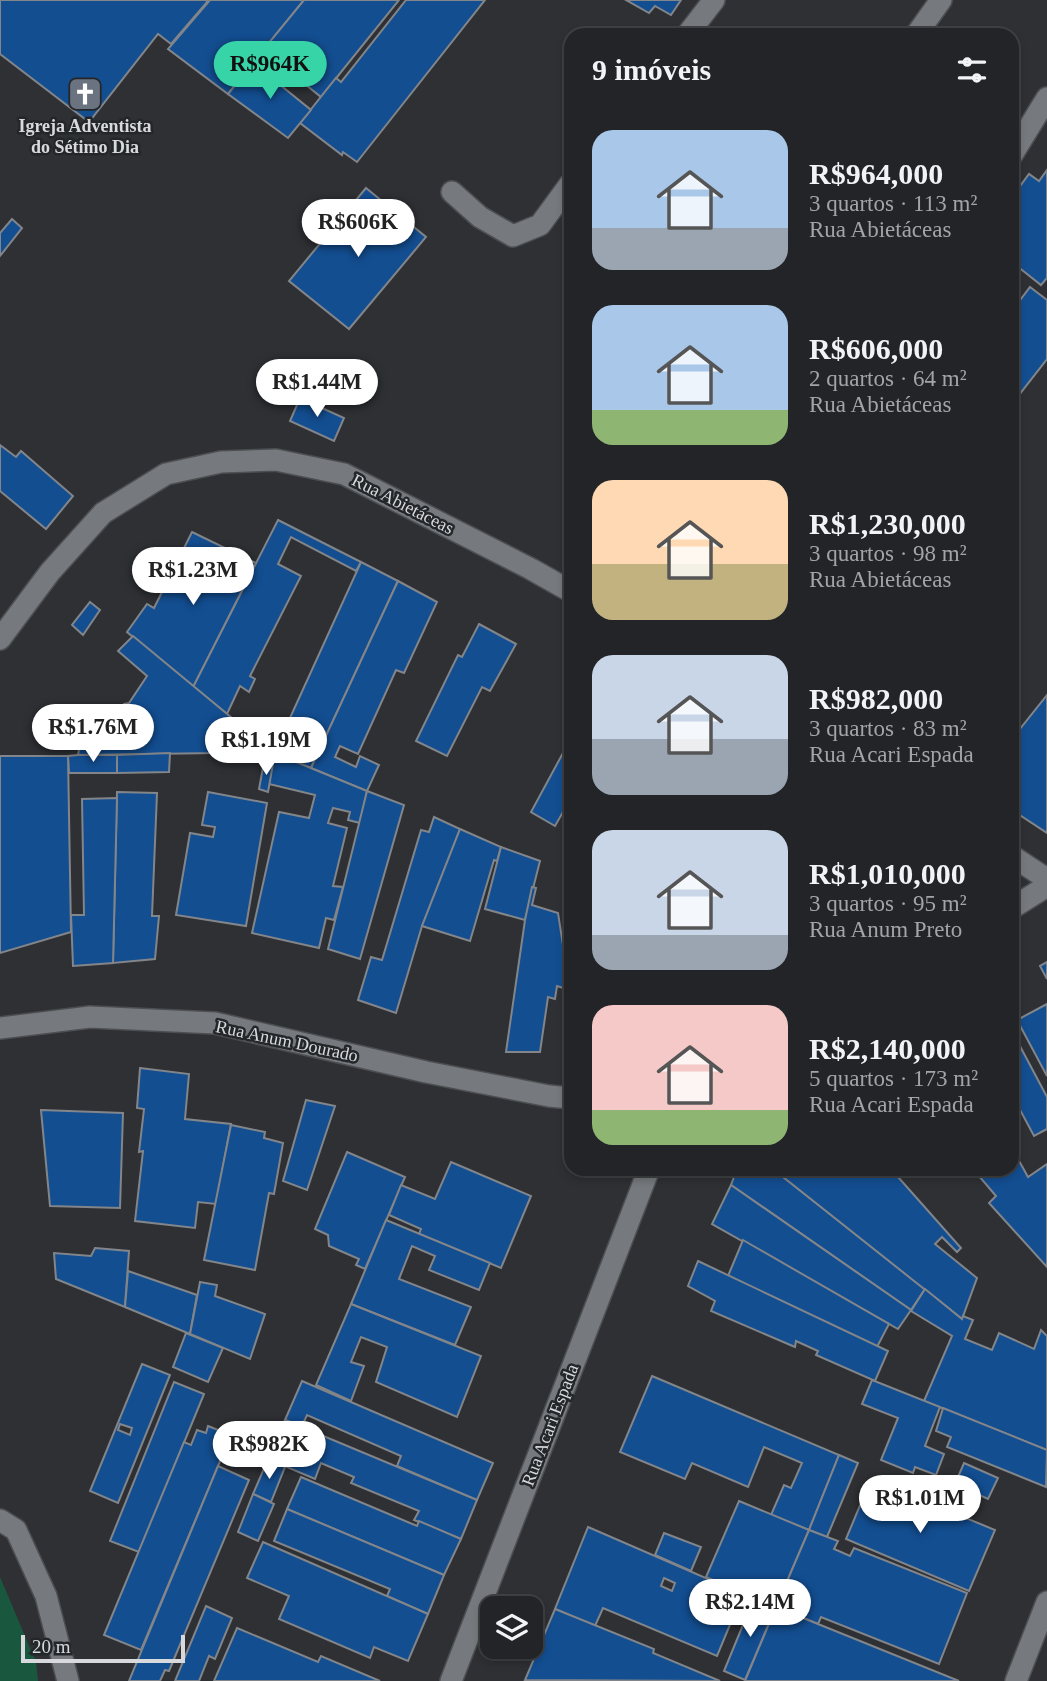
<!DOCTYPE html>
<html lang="pt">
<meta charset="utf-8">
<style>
:root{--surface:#222427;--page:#2e3033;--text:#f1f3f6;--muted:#a2a4a7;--line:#3f4144;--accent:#36d4a7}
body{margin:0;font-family:Georgia,serif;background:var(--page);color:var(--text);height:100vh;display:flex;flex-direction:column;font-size:26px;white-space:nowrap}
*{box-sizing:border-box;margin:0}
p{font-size:23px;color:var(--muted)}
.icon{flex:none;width:38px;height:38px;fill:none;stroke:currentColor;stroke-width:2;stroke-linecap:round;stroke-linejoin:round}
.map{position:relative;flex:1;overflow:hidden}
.panel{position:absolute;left:564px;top:28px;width:455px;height:1148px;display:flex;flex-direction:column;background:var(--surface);border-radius:21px;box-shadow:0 4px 10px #0003,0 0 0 2px var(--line)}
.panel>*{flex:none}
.buttons{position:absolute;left:480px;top:1596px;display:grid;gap:14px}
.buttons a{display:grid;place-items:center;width:63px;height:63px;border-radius:14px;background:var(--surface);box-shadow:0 4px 10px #0003,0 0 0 2px var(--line);font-size:35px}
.scale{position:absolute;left:21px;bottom:18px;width:164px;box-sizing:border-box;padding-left:7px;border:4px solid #d8d9dc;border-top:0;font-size:19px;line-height:24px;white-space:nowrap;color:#d8d9dc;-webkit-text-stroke:5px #24272a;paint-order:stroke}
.price{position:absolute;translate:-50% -60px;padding:0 16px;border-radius:24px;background:#fff;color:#222;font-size:23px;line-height:46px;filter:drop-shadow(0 2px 4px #0008)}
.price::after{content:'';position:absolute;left:50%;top:42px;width:21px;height:16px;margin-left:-10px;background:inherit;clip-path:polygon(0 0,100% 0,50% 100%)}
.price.current{background:var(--accent);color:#111}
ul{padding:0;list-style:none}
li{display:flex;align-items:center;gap:21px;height:175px;padding:0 28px}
li span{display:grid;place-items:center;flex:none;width:196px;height:140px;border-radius:21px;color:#555}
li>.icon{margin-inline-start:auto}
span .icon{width:84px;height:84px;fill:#fffc;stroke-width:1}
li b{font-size:30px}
h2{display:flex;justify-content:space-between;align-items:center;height:84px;padding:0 28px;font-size:30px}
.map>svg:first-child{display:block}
.green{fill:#19583f}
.building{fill:#134e91;stroke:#828589;stroke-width:2;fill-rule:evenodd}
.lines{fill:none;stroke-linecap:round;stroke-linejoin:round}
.minor-casing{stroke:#4c4e51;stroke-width:24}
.minor{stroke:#76797d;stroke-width:21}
.labels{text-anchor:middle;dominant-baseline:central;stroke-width:5;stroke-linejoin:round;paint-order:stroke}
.poi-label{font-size:18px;font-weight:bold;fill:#d8d9dc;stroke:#24272a}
.street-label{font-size:18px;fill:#d8d9dc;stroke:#24272a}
</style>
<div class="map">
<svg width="1047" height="1681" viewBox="0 0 1047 1681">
<rect width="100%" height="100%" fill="#2e3034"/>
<polygon class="green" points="0,1577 36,1662 38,1681 0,1681"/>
<g class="building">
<polygon points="0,0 206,0 208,1 171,44 158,34 89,122 0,54"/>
<polygon points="210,0 304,0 228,94 168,49"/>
<polygon points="304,0 399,0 321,97 263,50"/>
<polygon points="406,0 485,0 357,162 343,152 342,155 300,123 336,78 341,82"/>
<polygon points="626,0 681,0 671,15 655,6 649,13"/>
<polygon points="253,63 311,110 288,138 228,94"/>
<polygon points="1047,170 1047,278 1041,285 1012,262 1012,197 1029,174 1039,181"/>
<polygon points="366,188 426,237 349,329 289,281"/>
<polygon points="12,219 22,228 0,256 0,233"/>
<polygon points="1030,287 1047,300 1047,359 1012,404 1012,311"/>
<polygon points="300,398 344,418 334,441 290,421"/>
<polygon points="0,445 16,457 21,451 73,496 46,529 0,491"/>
<polygon points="278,520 361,562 356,571 291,537 278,564 301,576 250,676 255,679 249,692 240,686 227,714 193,687"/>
<polygon points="192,532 256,563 193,687 127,632 147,604 154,608"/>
<polygon points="361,562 398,581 311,768 274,753"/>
<polygon points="398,581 437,602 404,673 396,670 358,754 340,746 335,757 356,767 360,756 379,765 367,791 311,768"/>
<polygon points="90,602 100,610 83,635 72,625"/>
<polygon points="479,624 516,644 490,691 482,687 447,756 416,741 458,655 462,657"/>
<polygon points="133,636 238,723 217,753 78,755 82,733 98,732 124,704 129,703 147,676 118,651"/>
<polygon points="1047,695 1047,833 1012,810 1012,739"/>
<polygon points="570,740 570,807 567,805 555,826 531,812"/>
<polygon points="170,753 169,772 117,773 117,755"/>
<polygon points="274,753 367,791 360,823 348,820 350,812 333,808 328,823 347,828 333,886 343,887 334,920 326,918 319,948 252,933 279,812 309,818 315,795 269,784"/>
<polygon points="78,755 117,755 117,773 69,773 68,756"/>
<polygon points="0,756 68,756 71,932 0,953"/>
<polygon points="264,762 273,764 268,792 259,789"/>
<polygon points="367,791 404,805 360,959 328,949"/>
<polygon points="117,792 157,793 152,916 159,916 155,959 113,963"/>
<polygon points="208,792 267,803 246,926 176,915 190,833 213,837 215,827 202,825"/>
<polygon points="117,798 113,963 73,966 71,915 84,915 82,799"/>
<polygon points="434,817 460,829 422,926 396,1013 358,1000 371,957 382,960 421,830 429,832"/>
<polygon points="460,829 501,847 497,861 494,860 470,941 422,926"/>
<polygon points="501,847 540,861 525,920 485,909"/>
<polygon points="532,887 536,888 532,905 558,913 570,990 557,986 555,999 548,997 540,1052 506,1052 525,920"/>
<polygon points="1047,962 1047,979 1040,966"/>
<polygon points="1047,1004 1047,1076 1017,1020"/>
<polygon points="1012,1031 1047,1097 1047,1129 1034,1136 1018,1106 1012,1109"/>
<polygon points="140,1068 189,1074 185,1119 231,1124 216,1204 198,1202 195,1228 135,1221 143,1151 139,1152 144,1109 137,1108"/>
<polygon points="306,1100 335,1106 307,1190 283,1181"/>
<polygon points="41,1110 123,1113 120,1208 50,1206"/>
<polygon points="231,1125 265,1132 264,1138 283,1143 274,1194 269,1193 255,1270 204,1260"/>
<polygon points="1012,1148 1028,1177 1047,1164 1047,1267 989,1203 996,1196 973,1169 1012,1169"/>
<polygon points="347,1152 405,1177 365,1269 356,1265 359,1259 329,1246 328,1235 315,1229"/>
<polygon points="451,1162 531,1196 501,1268 419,1234 421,1229 389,1215 401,1185 435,1199"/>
<polygon points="737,1169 773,1169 925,1289 911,1310 731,1185"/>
<polygon points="773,1169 891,1169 961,1248 957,1252 942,1237 935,1244 977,1278 962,1319"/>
<polygon points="731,1185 911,1310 898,1329 712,1224"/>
<polygon points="386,1220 490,1263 479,1290 429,1270 435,1256 412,1246 399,1279 471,1307 455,1345 351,1304"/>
<polygon points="743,1240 889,1324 877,1347 728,1276"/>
<polygon points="95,1248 129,1251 125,1307 56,1279 54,1253 91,1256"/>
<polygon points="698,1261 888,1351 875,1381 816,1355 818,1351 796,1341 795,1347 711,1311 715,1301 688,1286"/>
<polygon points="128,1271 197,1295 190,1334 125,1307"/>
<polygon points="200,1282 217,1285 215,1296 265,1314 250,1359 190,1334"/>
<polygon points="925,1289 962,1319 963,1316 973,1320 965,1339 992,1350 999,1333 1034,1349 1041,1330 1047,1336 1047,1450 924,1401 952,1336 911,1311"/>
<polygon points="351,1304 481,1356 457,1417 376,1382 387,1347 361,1337 351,1362 364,1366 351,1401 316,1385"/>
<polygon points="186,1333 223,1348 208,1382 173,1367"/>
<path d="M142,1364L170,1375L118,1503L90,1491ZM120,1424L132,1428L130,1435L118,1430Z"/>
<polygon points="652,1376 839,1455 809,1530 771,1515 784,1485 791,1488 802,1463 764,1447 748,1487 692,1463 685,1479 620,1452"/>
<polygon points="872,1380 940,1407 925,1446 944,1454 936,1475 915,1467 913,1473 881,1460 898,1418 862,1404"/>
<polygon points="302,1381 493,1463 477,1500 397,1466 401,1456 307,1415 302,1426 285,1420"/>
<polygon points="174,1382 204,1394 139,1552 110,1541"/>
<polygon points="943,1408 1047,1450 1046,1487 947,1447 951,1437 936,1431"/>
<polygon points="285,1420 477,1500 461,1539 414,1520 419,1511 351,1483 354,1477 321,1463 315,1479 268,1459"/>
<polygon points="208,1426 231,1435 141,1650 104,1635 184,1442 191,1445 197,1430 206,1433"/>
<polygon points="839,1455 858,1463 827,1537 809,1530"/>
<polygon points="268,1459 285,1467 271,1502 253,1494"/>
<polygon points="964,1463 998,1478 988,1499 955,1484"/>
<polygon points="218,1466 249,1480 169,1671 165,1670 160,1681 129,1681"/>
<polygon points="301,1477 417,1526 419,1521 461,1539 444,1575 287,1509"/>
<polygon points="871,1479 995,1530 969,1591 846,1539"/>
<polygon points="253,1494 274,1504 258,1541 238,1532"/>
<polygon points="739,1501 809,1530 776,1607 706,1577"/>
<polygon points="287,1509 444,1575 428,1614 387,1596 390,1589 274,1541"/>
<path d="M588,1527L715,1582L709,1596L737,1608L717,1656L603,1608L595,1626L555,1609ZM664,1578L675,1583L672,1591L661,1586Z"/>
<polygon points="809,1530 838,1541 834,1549 850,1556 854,1548 967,1593 939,1664 821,1617 818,1624 776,1607"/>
<polygon points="664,1533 701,1547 691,1571 655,1555"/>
<polygon points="263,1542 428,1614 408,1661 374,1647 370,1658 279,1619 289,1596 247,1578"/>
<polygon points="754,1598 776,1607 745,1680 724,1671"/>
<polygon points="206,1606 232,1618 215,1659 209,1656 199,1681 175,1681"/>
<polygon points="776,1607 818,1624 959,1681 745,1681"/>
<polygon points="555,1609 654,1649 653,1653 720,1681 525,1680"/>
<polygon points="237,1628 318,1662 321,1656 380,1681 214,1681"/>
</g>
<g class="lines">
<g class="minor-casing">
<g id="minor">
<polyline points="687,35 714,0"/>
<polyline points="916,35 941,0"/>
<polyline points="1012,155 1047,98"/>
<polyline points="452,192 480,217 513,236 540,225 570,184"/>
<polyline points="0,639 50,572 103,513 166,474 221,462 276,460 344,474 531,569 570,591"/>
<polyline points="1012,856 1047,879"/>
<polyline points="1012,908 1047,886"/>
<polyline points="0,1028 90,1017 215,1023 426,1072 549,1096 570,1098"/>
<polyline points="0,1520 16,1530 46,1596 68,1681"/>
<polyline points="451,1681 649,1169"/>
<polyline points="1016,1681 1047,1602"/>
</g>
</g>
<use href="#minor" class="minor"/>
</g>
<defs>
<g id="church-square" transform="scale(1.75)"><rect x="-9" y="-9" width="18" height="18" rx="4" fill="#6b7280" stroke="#24272a"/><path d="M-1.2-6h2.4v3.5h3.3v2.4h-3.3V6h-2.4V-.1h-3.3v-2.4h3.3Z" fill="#fff"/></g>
</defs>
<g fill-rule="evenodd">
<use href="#church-square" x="85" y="94"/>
</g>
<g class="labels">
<g class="poi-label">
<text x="85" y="126">Igreja Adventista<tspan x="85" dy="21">do Sétimo Dia</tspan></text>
</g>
<g class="street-label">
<text transform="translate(403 504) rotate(27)">Rua Abietáceas</text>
<text transform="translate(287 1041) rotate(12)">Rua Anum Dourado</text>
<text transform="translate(550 1425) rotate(-69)">Rua Acari Espada</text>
</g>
</g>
</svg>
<div class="buttons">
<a><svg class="icon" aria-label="layers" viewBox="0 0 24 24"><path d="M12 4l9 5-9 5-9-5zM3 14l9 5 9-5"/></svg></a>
</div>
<div class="scale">20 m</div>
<b class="price current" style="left:270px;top:101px">R$964K</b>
<b class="price" style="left:358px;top:259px">R$606K</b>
<b class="price" style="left:317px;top:419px">R$1.44M</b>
<b class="price" style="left:193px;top:607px">R$1.23M</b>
<b class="price" style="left:93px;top:764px">R$1.76M</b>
<b class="price" style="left:266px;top:777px">R$1.19M</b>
<b class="price" style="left:269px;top:1481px">R$982K</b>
<b class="price" style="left:920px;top:1535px">R$1.01M</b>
<b class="price" style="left:750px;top:1639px">R$2.14M</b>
<section class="panel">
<h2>9 imóveis<svg class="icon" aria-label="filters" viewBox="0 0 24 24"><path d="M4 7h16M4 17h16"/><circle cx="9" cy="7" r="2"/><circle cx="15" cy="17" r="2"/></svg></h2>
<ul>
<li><span style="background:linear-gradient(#a9c7e8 70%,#9aa5b1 0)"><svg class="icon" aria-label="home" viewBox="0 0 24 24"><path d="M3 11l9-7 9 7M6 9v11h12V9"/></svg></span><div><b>R$964,000</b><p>3 quartos · 113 m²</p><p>Rua Abietáceas</p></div></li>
<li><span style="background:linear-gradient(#a9c7e8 75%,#8fb573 0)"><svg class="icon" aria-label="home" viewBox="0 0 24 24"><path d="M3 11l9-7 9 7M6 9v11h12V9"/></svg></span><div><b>R$606,000</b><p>2 quartos · 64 m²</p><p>Rua Abietáceas</p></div></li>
<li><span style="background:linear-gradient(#ffd9b3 60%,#c2b280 0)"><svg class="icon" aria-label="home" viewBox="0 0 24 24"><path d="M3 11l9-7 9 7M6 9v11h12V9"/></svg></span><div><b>R$1,230,000</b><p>3 quartos · 98 m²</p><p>Rua Abietáceas</p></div></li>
<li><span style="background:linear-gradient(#c9d6e8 60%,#9aa5b1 0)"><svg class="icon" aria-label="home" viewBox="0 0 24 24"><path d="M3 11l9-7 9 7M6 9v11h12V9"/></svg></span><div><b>R$982,000</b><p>3 quartos · 83 m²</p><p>Rua Acari Espada</p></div></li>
<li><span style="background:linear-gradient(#c9d6e8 75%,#9aa5b1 0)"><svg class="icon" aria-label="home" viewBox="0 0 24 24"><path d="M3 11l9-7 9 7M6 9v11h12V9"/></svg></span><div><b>R$1,010,000</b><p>3 quartos · 95 m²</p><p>Rua Anum Preto</p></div></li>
<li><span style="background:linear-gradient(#f6c9c9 75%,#8fb573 0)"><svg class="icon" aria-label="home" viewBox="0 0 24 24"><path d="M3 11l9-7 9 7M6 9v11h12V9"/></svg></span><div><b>R$2,140,000</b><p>5 quartos · 173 m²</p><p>Rua Acari Espada</p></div></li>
</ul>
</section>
</div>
